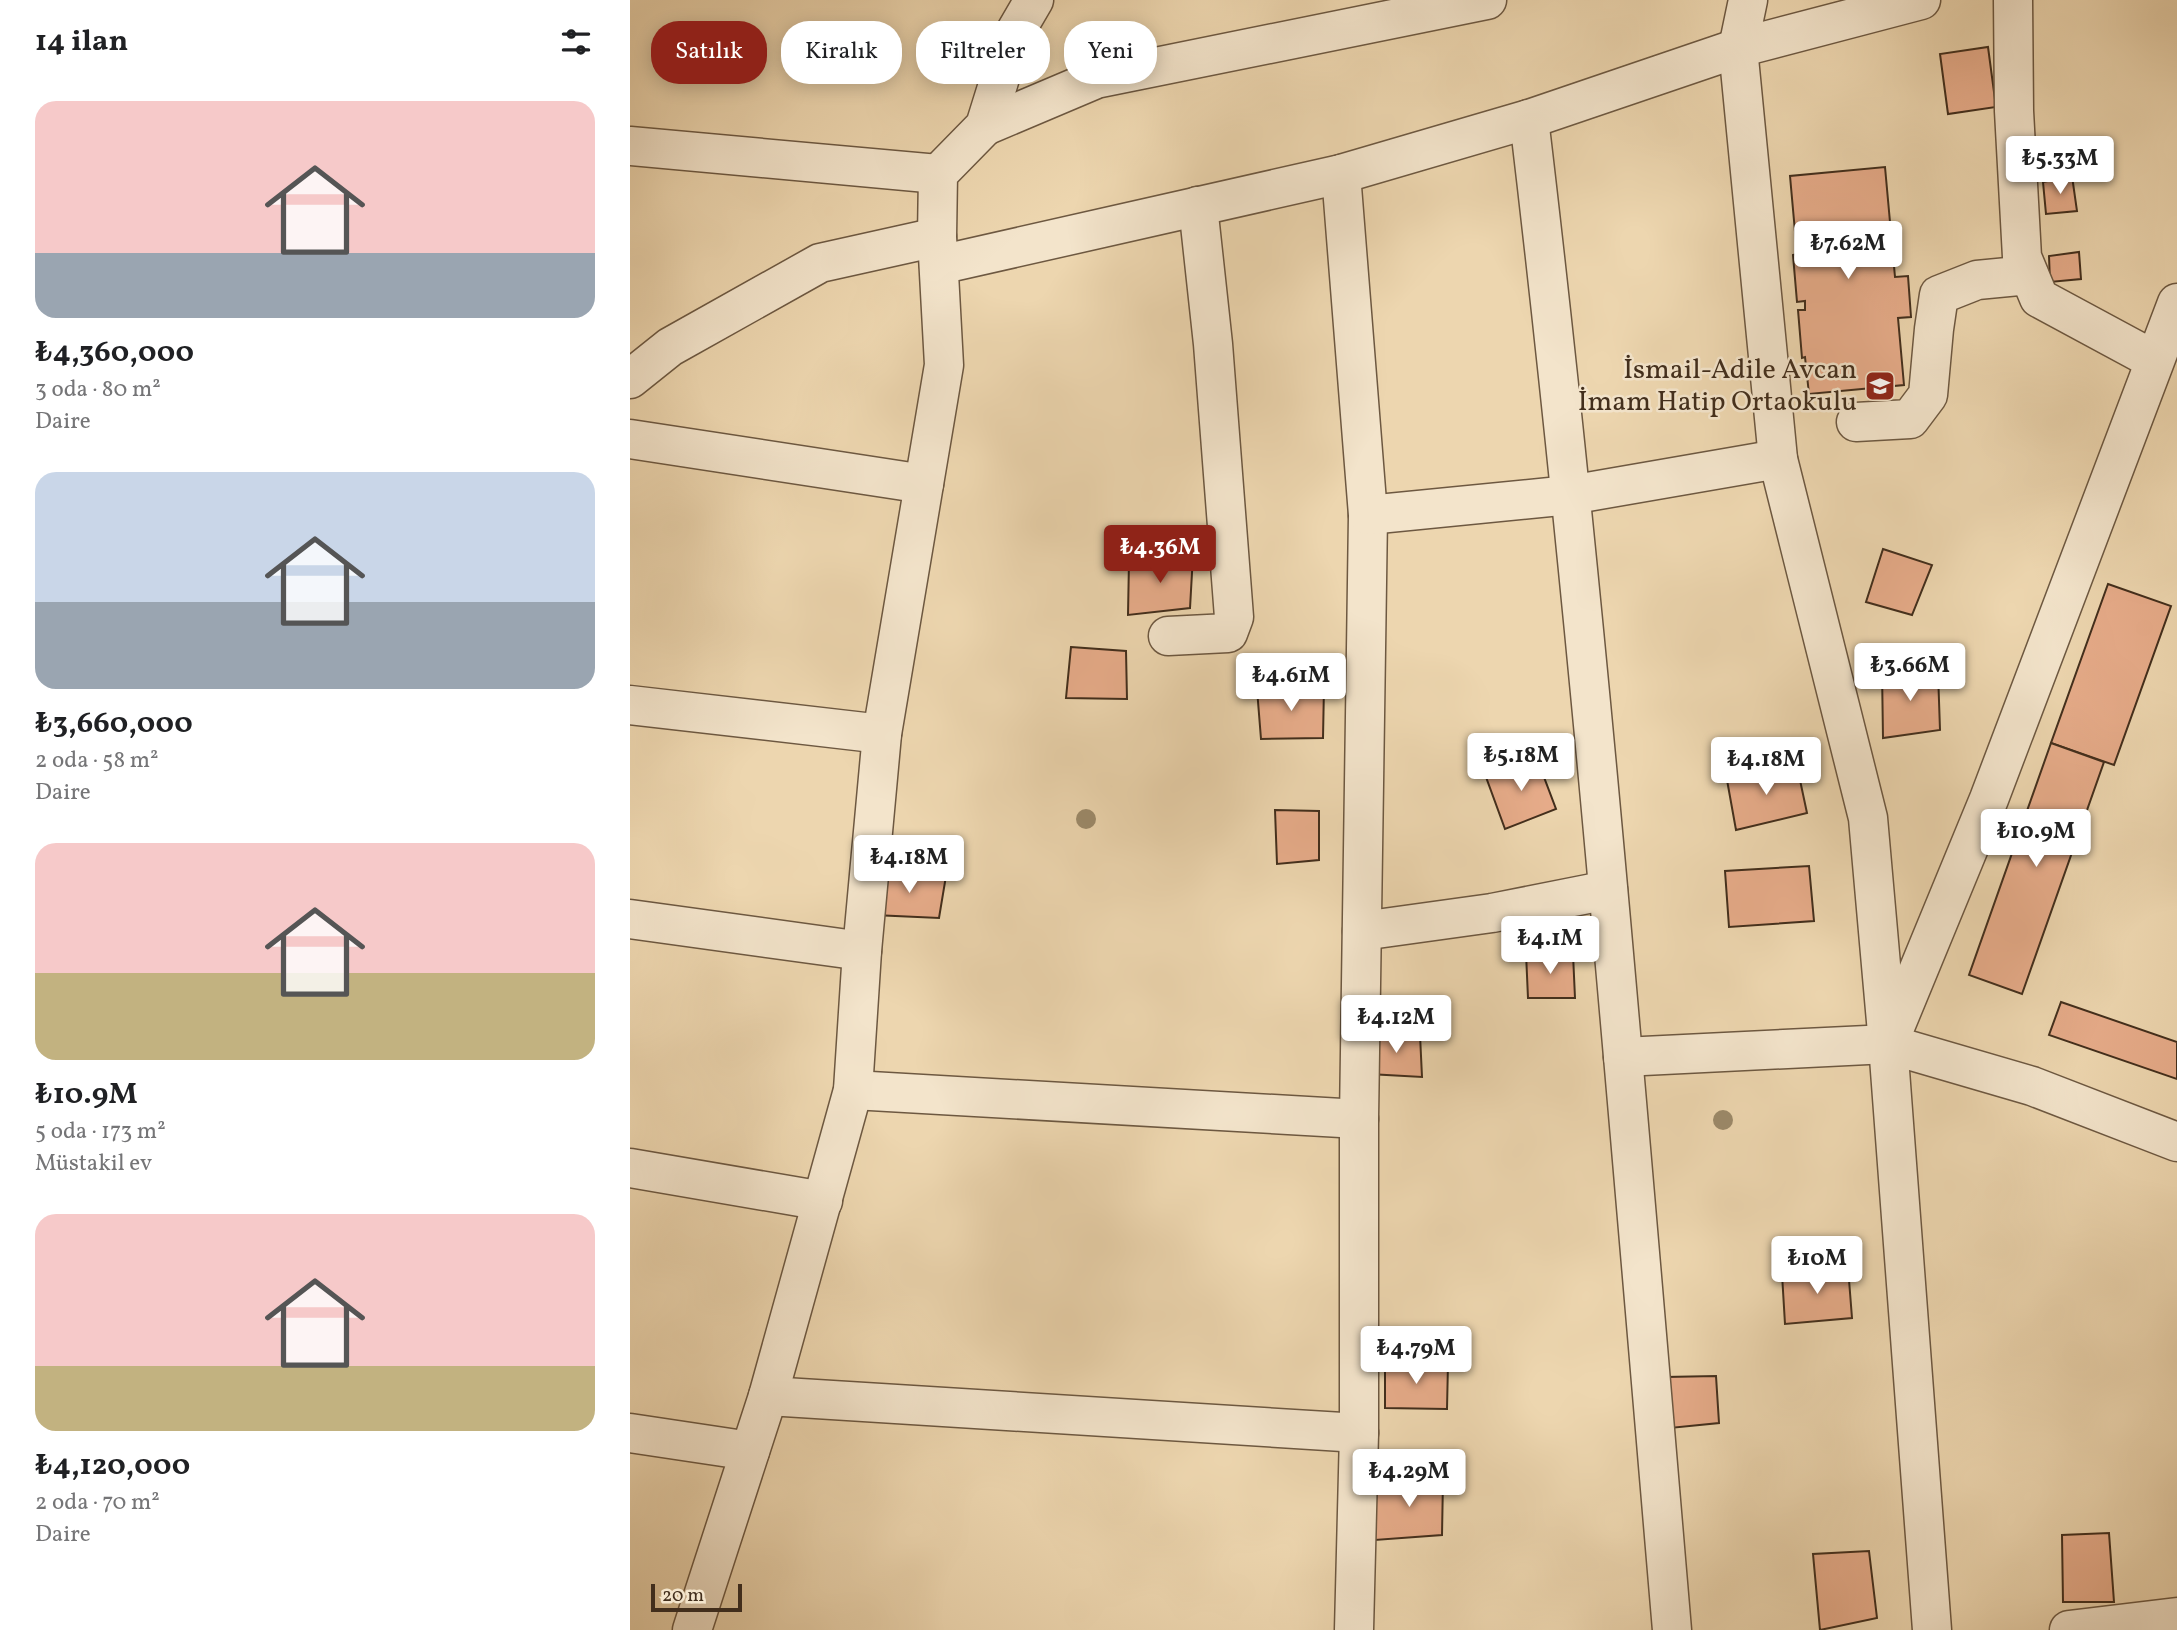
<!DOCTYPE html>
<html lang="tr">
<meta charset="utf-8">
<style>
:root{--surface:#fff;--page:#f6f6f6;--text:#202124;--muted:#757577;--accent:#8f2418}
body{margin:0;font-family:Vollkorn,serif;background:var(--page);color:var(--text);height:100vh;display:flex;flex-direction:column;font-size:26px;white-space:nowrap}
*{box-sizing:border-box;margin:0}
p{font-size:23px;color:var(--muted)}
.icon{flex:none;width:38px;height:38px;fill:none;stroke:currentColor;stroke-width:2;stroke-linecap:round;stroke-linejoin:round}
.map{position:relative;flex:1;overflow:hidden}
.panel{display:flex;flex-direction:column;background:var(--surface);width:630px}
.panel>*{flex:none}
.hud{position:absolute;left:21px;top:21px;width:665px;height:63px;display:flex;gap:14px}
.scale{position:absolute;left:21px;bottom:18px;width:91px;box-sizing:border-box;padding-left:7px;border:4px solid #422e1c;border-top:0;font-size:19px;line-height:24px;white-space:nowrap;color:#422e1c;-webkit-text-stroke:5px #f3e4cb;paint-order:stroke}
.price{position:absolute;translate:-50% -60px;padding:0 16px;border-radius:7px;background:#fff;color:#222;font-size:23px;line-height:46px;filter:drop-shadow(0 2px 4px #0008)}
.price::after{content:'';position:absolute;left:50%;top:42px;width:21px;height:16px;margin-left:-10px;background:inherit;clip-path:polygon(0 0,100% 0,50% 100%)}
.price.selected{background:var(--accent);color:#fff}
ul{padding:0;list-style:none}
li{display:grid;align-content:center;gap:14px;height:371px;padding:0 35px}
li span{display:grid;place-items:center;height:217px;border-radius:21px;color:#555}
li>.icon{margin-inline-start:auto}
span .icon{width:126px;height:126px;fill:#fffc;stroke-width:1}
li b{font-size:30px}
h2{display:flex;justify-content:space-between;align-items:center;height:84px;padding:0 35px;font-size:30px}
.tag{padding:0 24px;border-radius:28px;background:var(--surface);box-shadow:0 4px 18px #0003;font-size:24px;line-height:63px}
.tag.selected{background:var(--accent);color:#fff}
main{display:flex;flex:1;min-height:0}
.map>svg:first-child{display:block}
.building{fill:#e7ac8a;stroke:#422e1c;stroke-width:2}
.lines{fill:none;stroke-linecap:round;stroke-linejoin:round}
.minor-casing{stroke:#6d5841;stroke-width:41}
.minor{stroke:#f3e4cb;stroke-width:38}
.tree{fill:#9c8a6a}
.labels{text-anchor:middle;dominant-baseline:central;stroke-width:5;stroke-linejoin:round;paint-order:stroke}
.poi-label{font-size:28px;fill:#422e1c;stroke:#f3e4cb;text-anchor:end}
</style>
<main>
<section class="panel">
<h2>14 ilan<svg class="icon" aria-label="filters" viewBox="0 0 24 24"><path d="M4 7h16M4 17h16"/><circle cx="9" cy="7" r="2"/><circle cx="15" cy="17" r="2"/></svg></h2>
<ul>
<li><span style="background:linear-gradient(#f6c9c9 70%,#9aa5b1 0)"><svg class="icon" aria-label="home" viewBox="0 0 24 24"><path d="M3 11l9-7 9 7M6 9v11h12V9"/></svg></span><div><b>₺4,360,000</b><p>3 oda · 80 m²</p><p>Daire</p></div></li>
<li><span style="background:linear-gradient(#c9d6e8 60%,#9aa5b1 0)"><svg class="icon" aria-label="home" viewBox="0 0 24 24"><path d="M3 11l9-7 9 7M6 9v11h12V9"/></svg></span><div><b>₺3,660,000</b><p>2 oda · 58 m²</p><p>Daire</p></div></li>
<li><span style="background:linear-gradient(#f6c9c9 60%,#c2b280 0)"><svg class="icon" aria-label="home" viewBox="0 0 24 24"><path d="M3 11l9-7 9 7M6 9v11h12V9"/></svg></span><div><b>₺10.9M</b><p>5 oda · 173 m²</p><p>Müstakil ev</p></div></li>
<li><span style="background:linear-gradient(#f6c9c9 70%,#c2b280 0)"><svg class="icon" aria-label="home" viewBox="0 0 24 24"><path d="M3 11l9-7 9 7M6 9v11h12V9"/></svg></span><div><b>₺4,120,000</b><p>2 oda · 70 m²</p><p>Daire</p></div></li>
</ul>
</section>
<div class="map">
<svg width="1547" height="1630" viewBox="0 0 1547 1630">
<rect width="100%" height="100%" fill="#edd6af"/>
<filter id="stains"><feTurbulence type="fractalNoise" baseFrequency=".00286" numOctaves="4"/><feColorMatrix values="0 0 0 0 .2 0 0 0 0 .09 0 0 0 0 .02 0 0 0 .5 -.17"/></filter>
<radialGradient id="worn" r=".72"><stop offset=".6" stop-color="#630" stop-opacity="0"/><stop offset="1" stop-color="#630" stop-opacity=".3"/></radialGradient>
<g class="building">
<polygon points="1358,47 1366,107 1318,114 1310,54"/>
<polygon points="1255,167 1265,277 1278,276 1281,317 1268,318 1274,385 1179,394 1175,357 1172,358 1168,310 1175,310 1175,301 1167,302 1163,255 1167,254 1160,176"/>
<polygon points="1442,176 1447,211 1416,214 1413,182"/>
<polygon points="1449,252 1451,279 1420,282 1419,256"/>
<polygon points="1253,549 1302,565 1282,615 1236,602"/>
<polygon points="563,555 560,608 498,615 499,561"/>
<polygon points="1478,584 1541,606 1484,765 1421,743"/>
<polygon points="441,647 496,651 497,699 436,698"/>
<polygon points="1252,670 1308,672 1310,730 1253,738"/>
<polygon points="694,686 693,738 631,739 627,689"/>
<polygon points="1421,743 1474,762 1392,994 1339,975"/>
<polygon points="906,756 926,809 875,829 856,777"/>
<polygon points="1167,766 1177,813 1106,830 1097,780"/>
<polygon points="645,810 689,811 689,860 647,864"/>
<polygon points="1179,866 1184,921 1099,927 1095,871"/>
<polygon points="248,871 316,876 309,918 244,915"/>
<polygon points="896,953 943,954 945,998 898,998"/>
<polygon points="1431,1002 1547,1042 1547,1079 1419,1035"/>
<polygon points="742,1031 790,1035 792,1077 739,1074"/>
<polygon points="1218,1267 1222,1318 1155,1324 1152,1274"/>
<polygon points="818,1363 817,1409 755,1408 755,1364"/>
<polygon points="1086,1376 1089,1423 1040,1428 1035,1377"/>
<polygon points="813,1480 812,1535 745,1540 745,1483"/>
<polygon points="1479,1533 1484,1602 1433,1602 1432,1535"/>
<polygon points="1239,1551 1247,1618 1190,1630 1183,1554"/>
</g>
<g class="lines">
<g class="minor-casing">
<g id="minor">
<polyline points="1118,0 1108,48 1148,459 1238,818 1258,1044 1302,1630"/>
<polyline points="1383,0 1384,111 1392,257 1409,298 1524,360"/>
<path d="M899,119C959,622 999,1126 1042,1630"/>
<polyline points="355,126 466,79 857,0"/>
<polyline points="0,146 308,174"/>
<polyline points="711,174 738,515 729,1119 729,1433 724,1630"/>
<polyline points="309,265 711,174 899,119 1108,48 1291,0"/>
<polyline points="0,379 40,347 190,263 307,237"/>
<polyline points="1226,422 1280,419 1298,395 1304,329 1309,295 1347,280 1399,275"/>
<polyline points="0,439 294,484"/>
<polyline points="738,515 940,495 1148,459"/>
<polyline points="538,636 598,633 604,617 583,344 568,206"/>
<polyline points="0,705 252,734"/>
<polyline points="0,919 232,951"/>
<polyline points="732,931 862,913 978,890"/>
<polyline points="1258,1044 1402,1086 1547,1142"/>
<polyline points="993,1057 1258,1044 1359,799 1547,303"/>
<polyline points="223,1090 729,1119"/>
<polyline points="0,1168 193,1201"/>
<polyline points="138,1396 729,1433"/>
<polyline points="0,1433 120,1451"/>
<polyline points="62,1630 138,1396 223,1090 232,951 252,734 314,365 307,237 308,174 355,126 383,36 404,0"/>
<polyline points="1439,1630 1547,1617"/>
</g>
</g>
<use href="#minor" class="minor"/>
</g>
<g class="tree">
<circle cx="456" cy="819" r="10"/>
<circle cx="1093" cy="1120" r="10"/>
</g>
<defs>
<g id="school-square" transform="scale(1.575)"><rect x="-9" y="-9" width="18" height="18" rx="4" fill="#8f2418" stroke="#f3e4cb"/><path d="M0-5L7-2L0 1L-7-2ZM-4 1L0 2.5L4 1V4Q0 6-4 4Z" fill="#fff"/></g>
</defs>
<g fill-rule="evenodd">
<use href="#school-square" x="1250" y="386"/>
</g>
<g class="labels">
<g class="poi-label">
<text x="1227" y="370">İsmail-Adile Avcan<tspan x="1227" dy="32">İmam Hatip Ortaokulu</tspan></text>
</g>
</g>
<rect width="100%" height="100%" filter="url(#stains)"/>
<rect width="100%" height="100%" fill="url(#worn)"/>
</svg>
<div class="scale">20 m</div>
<b class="price" style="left:1430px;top:196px">₺5.33M</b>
<b class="price" style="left:1218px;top:281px">₺7.62M</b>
<b class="price selected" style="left:530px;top:585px">₺4.36M</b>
<b class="price" style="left:1280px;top:703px">₺3.66M</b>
<b class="price" style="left:661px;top:713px">₺4.61M</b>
<b class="price" style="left:891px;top:793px">₺5.18M</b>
<b class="price" style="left:1136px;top:797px">₺4.18M</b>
<b class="price" style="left:1406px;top:869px">₺10.9M</b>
<b class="price" style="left:279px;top:895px">₺4.18M</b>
<b class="price" style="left:920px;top:976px">₺4.1M</b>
<b class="price" style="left:766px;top:1055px">₺4.12M</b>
<b class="price" style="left:1187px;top:1296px">₺10M</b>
<b class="price" style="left:786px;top:1386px">₺4.79M</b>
<b class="price" style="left:779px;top:1509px">₺4.29M</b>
<div class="hud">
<a class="tag selected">Satılık</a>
<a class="tag">Kiralık</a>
<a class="tag">Filtreler</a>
<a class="tag">Yeni</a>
</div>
</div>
</main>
